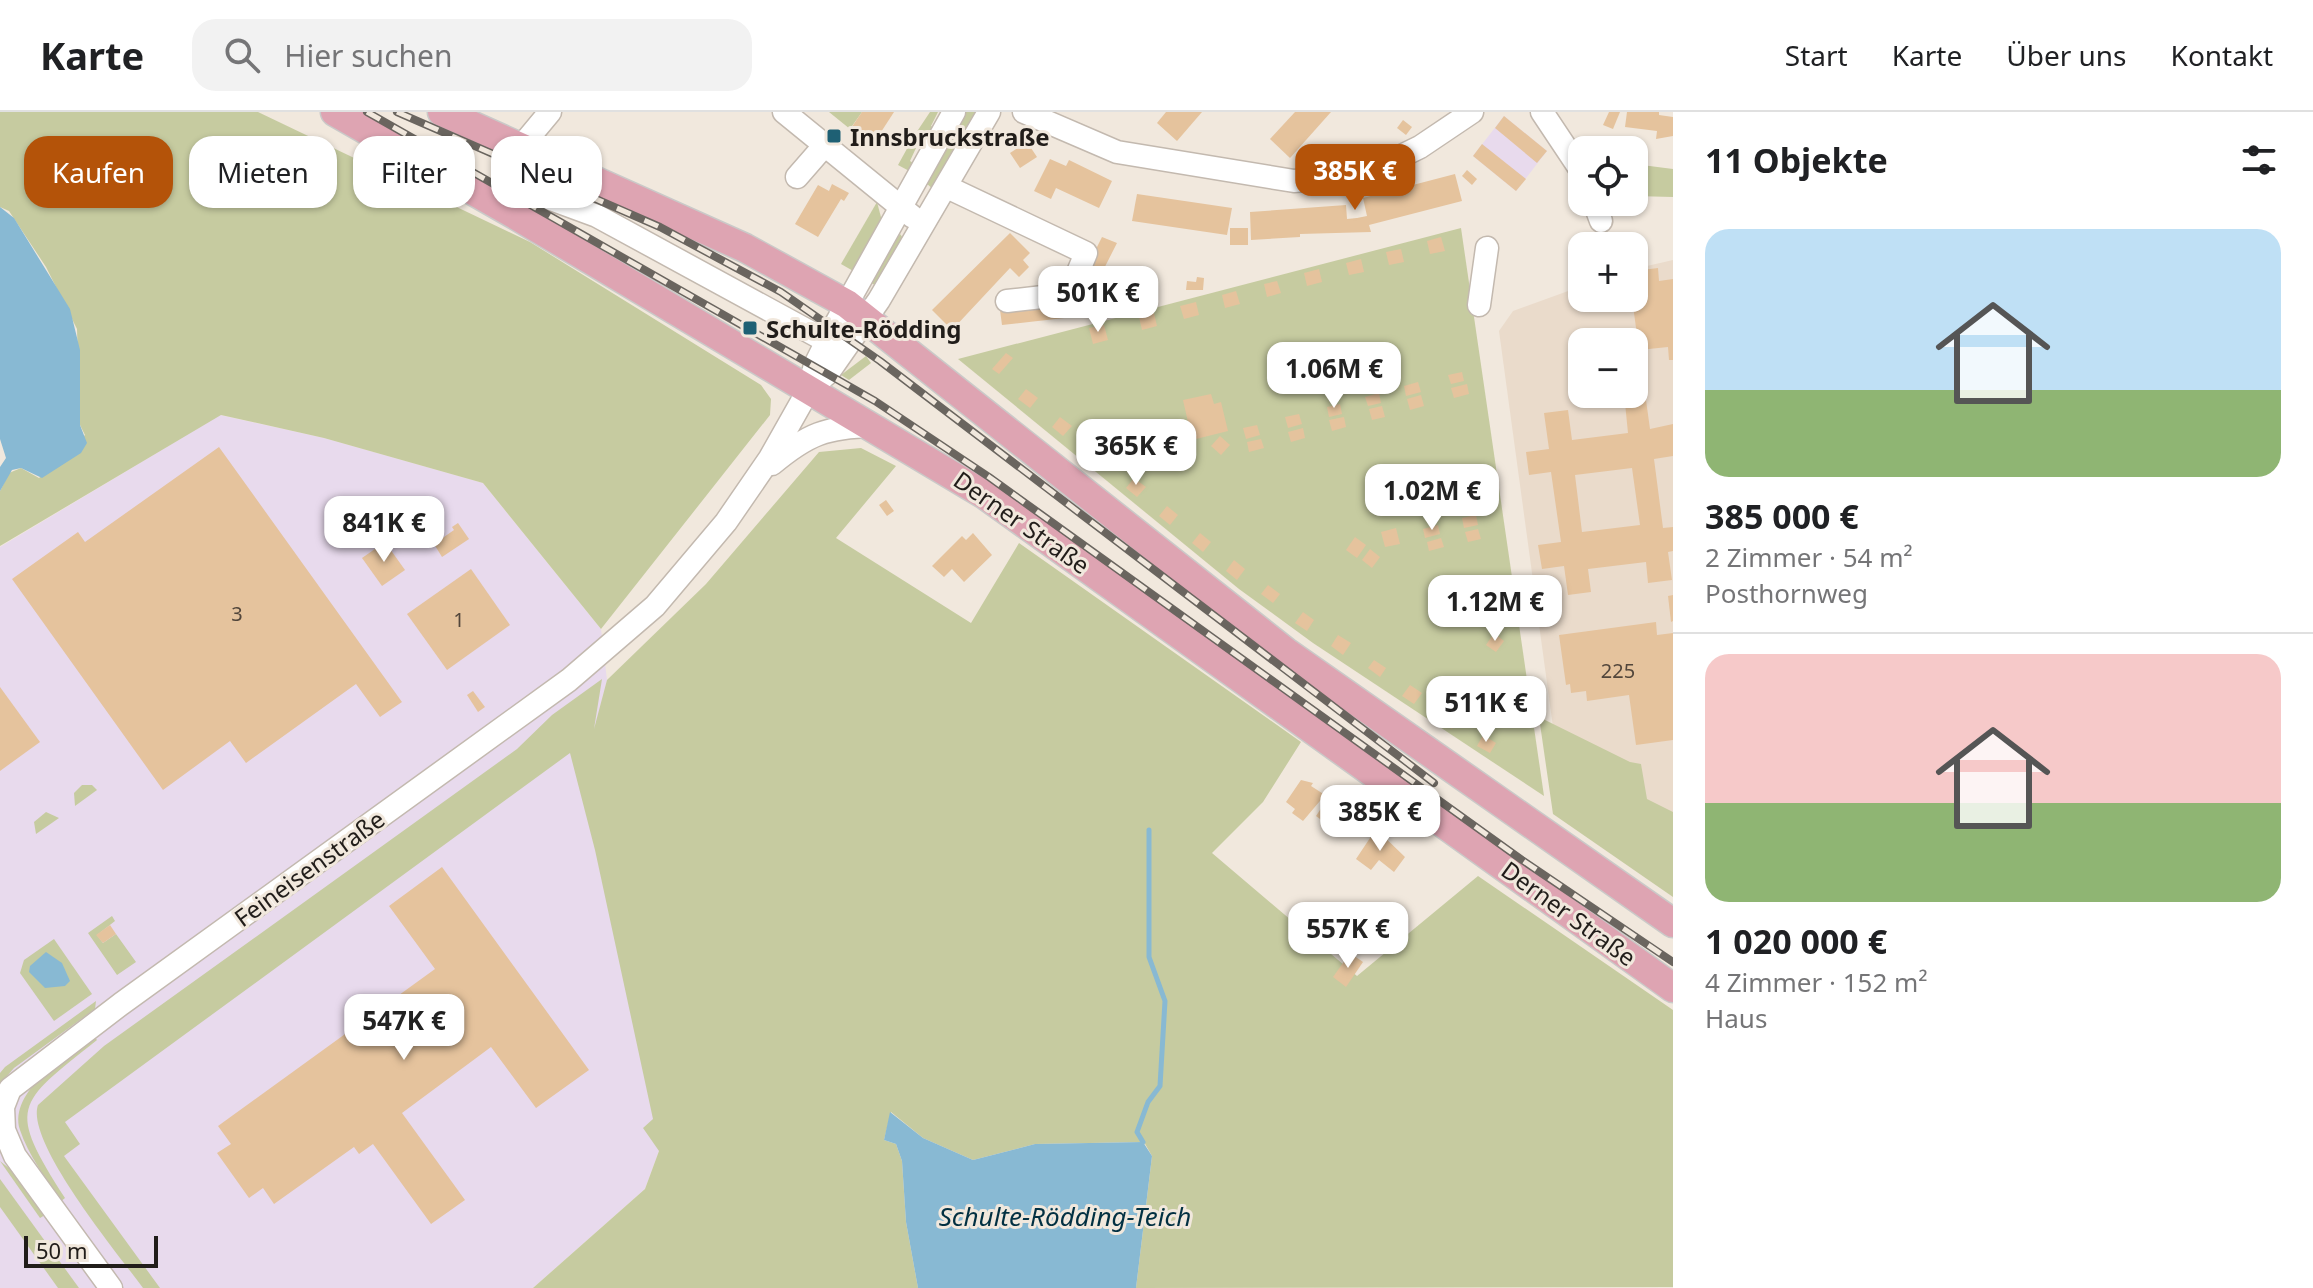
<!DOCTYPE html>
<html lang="de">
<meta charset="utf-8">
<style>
:root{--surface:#fff;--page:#f2f2f2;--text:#202124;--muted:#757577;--line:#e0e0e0;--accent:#b45309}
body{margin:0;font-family:"Noto Sans",sans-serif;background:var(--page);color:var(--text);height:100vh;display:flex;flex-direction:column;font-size:30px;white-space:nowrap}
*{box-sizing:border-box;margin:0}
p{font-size:26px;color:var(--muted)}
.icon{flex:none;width:44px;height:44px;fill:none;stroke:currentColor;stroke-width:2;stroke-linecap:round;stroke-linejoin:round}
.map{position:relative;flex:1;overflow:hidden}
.side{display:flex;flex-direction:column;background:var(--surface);width:640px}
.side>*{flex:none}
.guide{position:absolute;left:24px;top:24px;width:760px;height:72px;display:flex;gap:16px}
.fabs{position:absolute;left:1568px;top:24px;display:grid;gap:16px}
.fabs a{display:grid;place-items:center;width:80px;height:80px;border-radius:16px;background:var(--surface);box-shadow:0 2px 6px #0004;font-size:40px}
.scale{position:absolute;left:24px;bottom:20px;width:134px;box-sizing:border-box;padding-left:8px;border:4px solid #211d1a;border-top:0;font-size:22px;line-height:28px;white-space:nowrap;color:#211d1a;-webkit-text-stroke:6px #f1e8dd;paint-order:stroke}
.price{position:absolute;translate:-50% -68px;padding:0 18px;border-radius:16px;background:#fff;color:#222;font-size:26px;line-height:52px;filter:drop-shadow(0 2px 4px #0008)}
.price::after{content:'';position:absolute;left:50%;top:48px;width:24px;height:18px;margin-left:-12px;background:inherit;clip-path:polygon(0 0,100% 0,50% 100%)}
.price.on{background:var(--accent);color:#fff}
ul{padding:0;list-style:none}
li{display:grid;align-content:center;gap:16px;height:424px;padding:0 32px}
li+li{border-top:2px solid var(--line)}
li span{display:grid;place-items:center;height:248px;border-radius:24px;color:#555}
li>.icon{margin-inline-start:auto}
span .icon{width:144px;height:144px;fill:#fffc;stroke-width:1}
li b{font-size:34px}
h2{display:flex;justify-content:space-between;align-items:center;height:96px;padding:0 32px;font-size:34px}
.chip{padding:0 28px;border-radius:24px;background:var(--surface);box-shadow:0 2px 6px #0004;font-size:28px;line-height:72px}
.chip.on{background:var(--accent);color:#fff}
header{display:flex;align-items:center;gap:48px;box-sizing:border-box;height:112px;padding:0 40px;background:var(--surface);border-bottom:2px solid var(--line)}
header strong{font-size:38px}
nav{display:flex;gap:44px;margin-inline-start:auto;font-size:28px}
.search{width:560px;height:72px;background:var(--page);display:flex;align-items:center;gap:20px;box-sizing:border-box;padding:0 28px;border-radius:24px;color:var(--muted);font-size:30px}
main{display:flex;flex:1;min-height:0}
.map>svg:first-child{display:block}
.industrial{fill:#e8daed}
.built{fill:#eadbcb;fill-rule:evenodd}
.green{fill:#c6cba0}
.water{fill:#88b9d3}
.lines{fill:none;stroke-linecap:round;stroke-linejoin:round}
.stream{stroke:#88b9d3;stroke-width:5}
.building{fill:#e5c39d;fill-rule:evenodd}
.minor-casing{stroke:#c3b9af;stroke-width:25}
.major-casing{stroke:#cac9c8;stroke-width:31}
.minor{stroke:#fff;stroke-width:22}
.major{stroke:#dea4b2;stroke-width:28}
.rail-casing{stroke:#6a655f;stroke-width:8}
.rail{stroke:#f1e8dd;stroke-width:5;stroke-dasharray:15;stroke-linecap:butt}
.poi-dot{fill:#1e6074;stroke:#f1e8dd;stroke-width:3}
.labels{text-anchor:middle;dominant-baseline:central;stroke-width:6;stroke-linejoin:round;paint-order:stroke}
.number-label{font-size:20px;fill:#52463b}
.poi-label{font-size:24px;font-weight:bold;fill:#211d1a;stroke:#f1e8dd;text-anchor:start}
.street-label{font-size:24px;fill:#211d1a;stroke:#f1e8dd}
.water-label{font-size:26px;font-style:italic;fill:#023042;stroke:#f1e8dd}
</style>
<header>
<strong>Karte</strong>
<div class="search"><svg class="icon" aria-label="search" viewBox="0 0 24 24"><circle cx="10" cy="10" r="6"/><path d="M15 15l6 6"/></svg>Hier suchen</div>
<nav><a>Start</a><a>Karte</a><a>Über uns</a><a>Kontakt</a></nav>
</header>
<main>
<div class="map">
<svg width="1673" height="1176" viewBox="0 0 1673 1176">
<rect width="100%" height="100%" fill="#f1e8dd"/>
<g class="industrial">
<polygon points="1504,4 1547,39 1516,79 1473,44"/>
<polygon points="220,303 324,326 483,371 601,517 607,568 591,631 659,1039 645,1077 533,1176 0,1176 0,435"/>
</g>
<path class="built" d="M1673,148V720L1556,637L1499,219L1513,199L1582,174V186H1634V157ZM1582,230H1634V282H1582Z"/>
<g class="green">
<polygon points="0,0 258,0 530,130 761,273 771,287 770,303 601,517 483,371 324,326 221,303 0,434 0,379 9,361 21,356 39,366 85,323 80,313 77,217 46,155 9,99 0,95"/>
<polygon points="829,0 862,0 850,17"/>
<polygon points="930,0 938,0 931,14 936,17 933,23 926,20 919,31 912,27"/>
<polygon points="965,0 982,0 934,78 926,71"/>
<polygon points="909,33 916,36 910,49 918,54 913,61 898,53"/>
<polygon points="1634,52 1673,57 1673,85 1634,84"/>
<polygon points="877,90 882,109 855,160 841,152"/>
<polygon points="1461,116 1544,684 1313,531 1239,477 958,247"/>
<polygon points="900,122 903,126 877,174 869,170"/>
<polygon points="866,244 871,251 849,268 841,263"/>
<path d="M861,336L896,354L836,426L971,511L1019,431L1301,630L1263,690L1212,741L1357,864L1478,764L1673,898V1175L1136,1176L1152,1044L1144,1030L1035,1032L973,1048L923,1026L891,1000L884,1028L896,1032L902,1049L906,1110L918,1176H533L645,1077L659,1039L643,1016L653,1007L595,738L570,641L65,1010L80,1032L64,1044L160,1176H143C119,1143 25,1030 38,993L104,934L517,637L552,603L602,567L594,617L607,568L706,472L819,340Z"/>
<polygon points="1539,605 1630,650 1641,652 1647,687 1673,700 1673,785 1553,702"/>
<polygon points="82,673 92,673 97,678 75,694 74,681"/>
<polygon points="46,700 59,706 36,722 34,710"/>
<polygon points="112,804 115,809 97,823 103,831 116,822 136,850 117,863 88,821"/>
<polygon points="54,827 92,882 54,909 20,861 24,848"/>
<polygon points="96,889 95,897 14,956 0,972 0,961 5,955"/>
<path d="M93,923L97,928C15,993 7,995 65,1086L60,1090C47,1067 28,1043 20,1018C8,979 68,943 93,923Z"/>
<polygon points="0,1049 15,1061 45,1103 40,1106"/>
<polygon points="0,1067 79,1176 58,1176 0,1095"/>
</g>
<g class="water">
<polygon points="0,95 14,106 70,197 80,238 80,313 87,331 81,341 42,366 21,356 12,358 0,379 0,355 6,346 0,327"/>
<polygon points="46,840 62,851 70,869 65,874 45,876 29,860 30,854"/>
<polygon points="890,1000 923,1026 973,1048 1035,1032 1143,1030 1152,1044 1136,1176 918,1176 906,1110 902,1049 896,1032 884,1028"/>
</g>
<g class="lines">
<polyline class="stream" points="1143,1030 1137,1020 1148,990 1160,974 1165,889 1149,845 1149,718"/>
</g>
<g class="building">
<polygon points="862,0 894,0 872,34 849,19"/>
<polygon points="1166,0 1202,0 1177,29 1157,11"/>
<polygon points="1295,0 1331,0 1290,46 1270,27"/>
<polygon points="1609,0 1620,0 1613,17 1603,13"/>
<polygon points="1627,0 1659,0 1659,3 1673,5 1673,24 1656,27 1657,19 1625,15"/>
<polygon points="1504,4 1547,39 1537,51 1495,16"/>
<polygon points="1403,8 1412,15 1406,23 1397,16"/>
<polygon points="1027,30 1037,45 1020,56 1010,41"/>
<polygon points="1482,32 1526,67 1516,79 1473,44"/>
<polygon points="1050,47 1066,54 1069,48 1112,69 1099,96 1056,76 1051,87 1034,79"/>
<polygon points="1467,58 1477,67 1472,73 1462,64"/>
<polygon points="1455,62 1462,89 1369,113 1371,120 1300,122 1300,125 1251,128 1250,100 1346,93 1347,107 1357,106 1367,104 1363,86"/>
<polygon points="832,72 849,81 844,89 841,87 818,125 795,112 818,73 829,79"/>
<polygon points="1137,82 1232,96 1227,123 1132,109"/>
<rect x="1230" y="116" width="18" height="17"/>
<polygon points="1010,121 1030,141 1023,148 1029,155 1019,165 1010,156 952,218 932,198"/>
<polygon points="1102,125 1117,131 1084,196 1073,205 1002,213 1000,198 1070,189"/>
<polygon points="1441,125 1445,139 1430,142 1427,129"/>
<polygon points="1401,137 1404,150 1389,153 1386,140"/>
<polygon points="1361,147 1364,160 1349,163 1346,151"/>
<polygon points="1658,156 1659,169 1673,167 1673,248 1669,248 1668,235 1639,238 1632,186 1634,159"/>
<polygon points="1319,157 1322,170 1307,174 1304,161"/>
<polygon points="1197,165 1204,166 1203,178 1186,178 1187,169 1196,170"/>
<polygon points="1277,169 1281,181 1267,185 1264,172"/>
<polygon points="1236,179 1240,192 1225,196 1222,183"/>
<polygon points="1196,190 1199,203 1184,207 1180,194"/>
<polygon points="1154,201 1157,214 1142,218 1139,205"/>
<polygon points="1104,213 1108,228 1093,232 1089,216"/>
<polygon points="1006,241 1013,246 999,262 992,257"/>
<polygon points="1462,260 1464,269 1451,272 1448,263"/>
<polygon points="1418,270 1421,280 1406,284 1404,274"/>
<polygon points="1467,272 1469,282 1454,286 1451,276"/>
<polygon points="1026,277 1038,286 1030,296 1018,287"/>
<polygon points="1379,281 1381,291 1368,294 1365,285"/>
<polygon points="1211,282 1214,292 1221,290 1228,319 1192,328 1183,288"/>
<polygon points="1421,283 1424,294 1410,298 1407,287"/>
<path d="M1646,288L1650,317L1673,312V344L1654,347L1663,416L1673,415V439L1668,440L1672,468L1648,471L1646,450L1588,457L1591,480L1568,483L1564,454L1542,457L1538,433L1561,430L1551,360L1529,363L1526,340L1549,337L1544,301L1568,298L1572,328L1628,321L1625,291ZM1632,356L1640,413L1582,420L1575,363Z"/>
<polygon points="1340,292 1342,302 1329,305 1327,295"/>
<polygon points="1382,294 1385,305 1372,308 1369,297"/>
<polygon points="1299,302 1302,312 1288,316 1285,305"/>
<polygon points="1060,305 1072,314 1063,324 1052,315"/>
<polygon points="1344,305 1346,315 1332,319 1329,308"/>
<polygon points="1257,313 1260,323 1246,327 1243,316"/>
<polygon points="1303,316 1305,326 1291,330 1288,320"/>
<polygon points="1220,324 1230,333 1221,343 1211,334"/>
<polygon points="1261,327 1264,336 1249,340 1247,330"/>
<polygon points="1094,332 1105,341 1096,352 1085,343"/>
<polygon points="219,335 402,590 380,605 356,572 246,651 230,629 163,678 12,467 78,420 85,430"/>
<polygon points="1134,366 1146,375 1137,385 1126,376"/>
<polygon points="886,388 894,399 887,404 879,393"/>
<polygon points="1167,394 1178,403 1170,413 1159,404"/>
<polygon points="1476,403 1478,413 1464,416 1462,406"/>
<polygon points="458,411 469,427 442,445 434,432 454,418 452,415"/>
<polygon points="1438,413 1440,422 1425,426 1423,417"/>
<polygon points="1396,416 1400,432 1385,435 1381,420"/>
<polygon points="1478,417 1481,427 1468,430 1465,420"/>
<polygon points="973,421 992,443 964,470 952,457 944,465 932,454 962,424 966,428"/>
<polygon points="1200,421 1211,430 1203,440 1192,431"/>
<polygon points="1355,425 1366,433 1357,446 1346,438"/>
<polygon points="1441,426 1444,435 1429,439 1427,430"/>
<polygon points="385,430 405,458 382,474 362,446"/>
<polygon points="1370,437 1380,445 1372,456 1362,448"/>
<polygon points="1234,448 1245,457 1237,468 1226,459"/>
<polygon points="471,457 510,513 447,558 407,502"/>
<polygon points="1268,473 1280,482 1273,491 1261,482"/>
<polygon points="1673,483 1673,509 1671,510 1668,484"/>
<polygon points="1303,500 1314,508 1307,519 1295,511"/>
<polygon points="1656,510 1657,523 1673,521 1673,628 1636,633 1629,583 1587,589 1586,579 1571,581 1570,572 1566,573 1559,523"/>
<polygon points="1494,521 1504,529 1496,540 1486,533"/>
<polygon points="1338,523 1351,531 1343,543 1331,534"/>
<polygon points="1374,548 1386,556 1380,565 1368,556"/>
<polygon points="1410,573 1422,581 1414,592 1402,584"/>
<polygon points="0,575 40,630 0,659"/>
<polygon points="473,579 485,595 478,600 467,583"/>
<polygon points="1448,599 1459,606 1452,617 1441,610"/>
<polygon points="1483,623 1496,631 1490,641 1477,634"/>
<polygon points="1301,668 1313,671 1311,674 1325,683 1303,709 1292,701 1295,697 1286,690"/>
<polygon points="1326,689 1335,694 1324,710 1316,704"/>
<polygon points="1376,717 1405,745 1394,760 1379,748 1371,758 1356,747"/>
<polygon points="442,755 589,958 536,996 491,935 402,1001 465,1088 431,1112 373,1032 359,1042 354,1035 274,1092 263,1076 249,1086 217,1041 231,1032 218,1014 435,857 389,794"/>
<polygon points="110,813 116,822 103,831 96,823"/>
<polygon points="1350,841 1363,850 1346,875 1333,865"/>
</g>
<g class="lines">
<g class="minor-casing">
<g id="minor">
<polyline points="550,0 520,36 520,57 526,69 548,86 597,104 843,238"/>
<polyline points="784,0 913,105"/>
<polyline points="1024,0 1117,40 1294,69 1354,64 1377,56 1420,35 1472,0"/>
<polyline points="1542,0 1582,60"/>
<polyline points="797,65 824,34"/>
<polyline points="947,75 1086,141 1069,182 1007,189"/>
<polyline points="1594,90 1601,109"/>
<polyline points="1479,193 1487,136"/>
<polyline points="809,277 828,261 879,188 989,0"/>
<path d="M772,352C808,322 826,315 873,314"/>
<polyline points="111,1176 15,1044 4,1018 3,995 10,977 121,892 569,568 655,494 726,410 770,346 809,277 815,253 834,215 954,0"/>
</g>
</g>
<g class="major-casing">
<g id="major">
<polyline points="335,0 517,104 985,383 1673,876"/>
<polyline points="442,0 745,136 847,192 1286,540 1673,811"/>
</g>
</g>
<use href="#minor" class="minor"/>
<use href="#major" class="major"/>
<g class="rail-casing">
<g id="rail">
<polyline points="367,0 875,289 989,365 1522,748 1673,850"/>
<polyline points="397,0 660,115 781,180 880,249 1434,671"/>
</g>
</g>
<use href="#rail" class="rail"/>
</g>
<g class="poi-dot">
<rect x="826" y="16" width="16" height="16" rx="4"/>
<rect x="742" y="208" width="16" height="16" rx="4"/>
</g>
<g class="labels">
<g class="number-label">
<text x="237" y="501">3</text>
<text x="459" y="507">1</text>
<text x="1618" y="558">225</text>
</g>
<g class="poi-label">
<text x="850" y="24">Innsbruckstraße</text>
<text x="766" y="216">Schulte-Rödding</text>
</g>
<g class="street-label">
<text transform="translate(1022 410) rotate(35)">Derner Straße</text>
<text transform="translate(309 756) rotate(-36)">Feineisenstraße</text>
<text transform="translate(1569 801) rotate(36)">Derner Straße</text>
</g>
<g class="water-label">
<text x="1065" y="1104">Schulte-Rödding-Teich</text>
</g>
</g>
</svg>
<div class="fabs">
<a><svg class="icon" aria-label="locate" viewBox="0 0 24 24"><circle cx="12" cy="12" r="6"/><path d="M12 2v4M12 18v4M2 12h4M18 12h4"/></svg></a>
<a>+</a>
<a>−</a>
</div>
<div class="scale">50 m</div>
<b class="price on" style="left:1355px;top:100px">385K €</b>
<b class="price" style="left:1098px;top:222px">501K €</b>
<b class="price" style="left:1334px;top:298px">1.06M €</b>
<b class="price" style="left:1136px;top:375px">365K €</b>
<b class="price" style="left:1432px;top:420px">1.02M €</b>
<b class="price" style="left:384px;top:452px">841K €</b>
<b class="price" style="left:1495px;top:531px">1.12M €</b>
<b class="price" style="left:1486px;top:632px">511K €</b>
<b class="price" style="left:1380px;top:741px">385K €</b>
<b class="price" style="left:1348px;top:858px">557K €</b>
<b class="price" style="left:404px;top:950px">547K €</b>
<div class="guide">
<a class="chip on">Kaufen</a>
<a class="chip">Mieten</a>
<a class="chip">Filter</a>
<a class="chip">Neu</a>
</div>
</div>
<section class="side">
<h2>11 Objekte<svg class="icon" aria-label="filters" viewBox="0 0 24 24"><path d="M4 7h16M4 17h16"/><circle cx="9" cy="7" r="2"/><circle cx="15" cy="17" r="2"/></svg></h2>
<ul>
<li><span style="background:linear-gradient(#bfe0f5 65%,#8fb573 0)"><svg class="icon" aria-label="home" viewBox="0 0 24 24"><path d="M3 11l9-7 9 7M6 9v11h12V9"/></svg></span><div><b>385 000 €</b><p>2 Zimmer · 54 m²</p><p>Posthornweg</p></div></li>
<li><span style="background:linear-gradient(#f6c9c9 60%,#8fb573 0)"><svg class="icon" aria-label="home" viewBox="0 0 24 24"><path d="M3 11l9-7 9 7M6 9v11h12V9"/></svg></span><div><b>1 020 000 €</b><p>4 Zimmer · 152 m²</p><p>Haus</p></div></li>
</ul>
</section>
</main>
